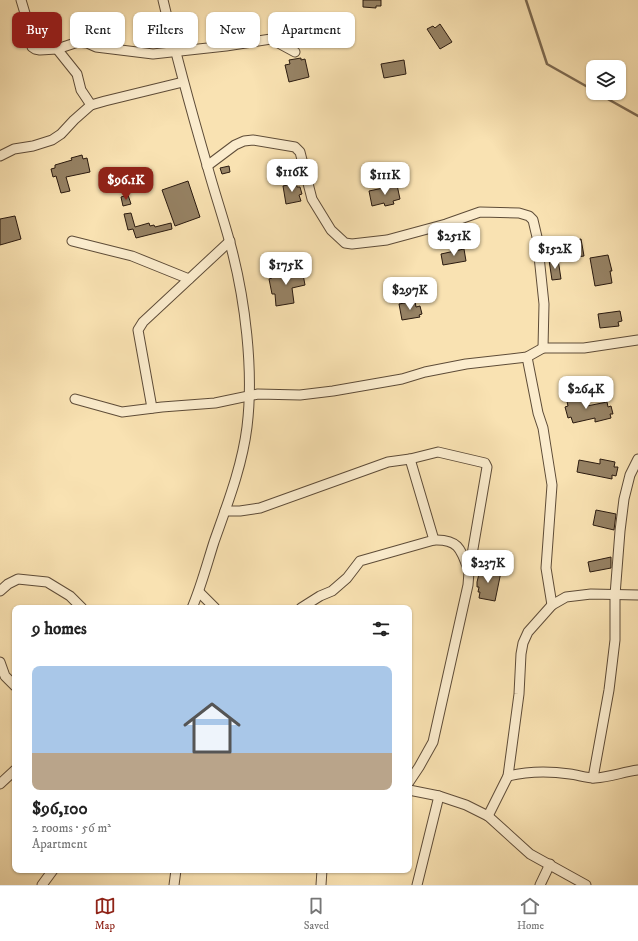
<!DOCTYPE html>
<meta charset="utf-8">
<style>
:root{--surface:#fff;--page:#f6f6f6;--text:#222;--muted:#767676;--line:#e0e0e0;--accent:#8f2418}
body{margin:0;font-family:"IM FELL DW Pica",serif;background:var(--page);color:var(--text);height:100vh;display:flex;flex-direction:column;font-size:15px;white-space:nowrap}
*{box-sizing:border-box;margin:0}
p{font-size:13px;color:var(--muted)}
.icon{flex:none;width:22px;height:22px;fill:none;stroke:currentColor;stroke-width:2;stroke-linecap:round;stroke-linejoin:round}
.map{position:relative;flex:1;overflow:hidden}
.sheet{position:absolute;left:12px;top:605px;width:400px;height:268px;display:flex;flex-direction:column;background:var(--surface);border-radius:8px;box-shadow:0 1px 3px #0004}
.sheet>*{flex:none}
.banner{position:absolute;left:12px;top:12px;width:400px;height:36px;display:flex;gap:8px}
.controls{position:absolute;left:586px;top:60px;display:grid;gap:8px}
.controls a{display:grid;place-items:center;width:40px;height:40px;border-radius:8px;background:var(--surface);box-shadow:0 1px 3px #0004;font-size:20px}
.price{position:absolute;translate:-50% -34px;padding:0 9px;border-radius:8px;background:#fff;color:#222;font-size:13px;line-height:26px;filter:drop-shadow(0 1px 2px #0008)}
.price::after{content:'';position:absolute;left:50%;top:24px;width:12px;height:9px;margin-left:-6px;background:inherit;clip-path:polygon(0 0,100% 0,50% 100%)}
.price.active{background:var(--accent);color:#fff}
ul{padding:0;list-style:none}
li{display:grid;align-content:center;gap:8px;height:212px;padding:0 20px}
li span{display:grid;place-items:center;height:124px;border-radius:8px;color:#555}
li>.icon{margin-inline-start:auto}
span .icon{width:72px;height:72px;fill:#fffc;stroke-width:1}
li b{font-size:17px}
h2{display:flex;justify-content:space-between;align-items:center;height:48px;padding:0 20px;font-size:17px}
.pill{padding:0 14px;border-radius:8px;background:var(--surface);box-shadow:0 1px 3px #0004;font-size:14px;line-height:36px}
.pill.active{background:var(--accent);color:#fff}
.tab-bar{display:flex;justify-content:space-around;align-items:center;height:56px;border-top:1px solid var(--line);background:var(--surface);font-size:11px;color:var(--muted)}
.tab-bar a{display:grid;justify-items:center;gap:2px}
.tab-bar .active{color:var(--accent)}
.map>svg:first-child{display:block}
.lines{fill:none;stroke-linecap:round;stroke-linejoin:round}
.stream{stroke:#7c6950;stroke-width:2.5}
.building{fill:#968264;stroke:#2a1a0f}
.street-casing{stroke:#5e4c38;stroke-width:11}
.street{stroke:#fbeccd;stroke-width:9}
</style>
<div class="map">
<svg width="638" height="885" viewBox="0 0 638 885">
<rect width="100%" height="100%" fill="#f9e2b2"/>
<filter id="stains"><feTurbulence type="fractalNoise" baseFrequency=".005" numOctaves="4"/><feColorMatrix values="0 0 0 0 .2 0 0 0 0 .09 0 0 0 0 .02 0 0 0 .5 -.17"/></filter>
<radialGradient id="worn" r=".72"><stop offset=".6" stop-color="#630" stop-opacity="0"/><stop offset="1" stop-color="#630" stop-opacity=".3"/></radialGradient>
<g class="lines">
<g class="stream">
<polyline points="526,0 547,64 593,90"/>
<polyline points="597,93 638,116"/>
</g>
</g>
<g class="building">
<polygon points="363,0 381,0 381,6 376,6 376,8 363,7"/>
<polygon points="440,24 452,42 440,49 427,29 433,26 435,28"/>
<polygon points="301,58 301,60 305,59 309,77 289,82 285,65 290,64 289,60"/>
<polygon points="404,60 406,74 384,78 381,64"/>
<polygon points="82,155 83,159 87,158 90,172 66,177 70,191 61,193 56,176 53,177 51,169 55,168 55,165 72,160 71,158"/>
<polygon points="229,166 230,172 222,174 220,168"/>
<polygon points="188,181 200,217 175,226 162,190"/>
<polygon points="296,183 297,187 300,187 302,194 299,195 301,201 286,204 283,186"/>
<polygon points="397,185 400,199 393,201 394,204 385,206 384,203 372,206 369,191"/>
<polygon points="128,195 131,204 123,206 121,197"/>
<polygon points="131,213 135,227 149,223 150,226 154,225 155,227 171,223 172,229 136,238 133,229 128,230 124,214"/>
<polygon points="15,216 21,239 0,245 0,219"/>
<polygon points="581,239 584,256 563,259 560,242"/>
<polygon points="464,249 466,261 443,265 441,254"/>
<polygon points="608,255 612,271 610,271 612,283 595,286 590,258"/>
<polygon points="558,259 561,279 552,280 549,260"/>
<polygon points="302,269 305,285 292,288 294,303 276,306 275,294 272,294 269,279 272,278 272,275"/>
<polygon points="415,301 416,307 420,306 422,314 419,315 420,317 402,320 399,304"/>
<polygon points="620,311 622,321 618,322 619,326 600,328 598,314"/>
<polygon points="583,392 587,406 607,402 608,407 611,406 613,414 610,414 611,418 595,422 595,418 573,423 571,417 568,418 565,407 568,406 566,397"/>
<polygon points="600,459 615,462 614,467 618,467 616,476 612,475 612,479 577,472 579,460 600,464"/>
<polygon points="596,510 616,514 614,530 593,525"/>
<polygon points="611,557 611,568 590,572 588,562"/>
<polygon points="482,567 501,572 495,601 479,598 480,592 478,592 479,587 477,587 477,582 479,574 481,574"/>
</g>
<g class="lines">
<g class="street-casing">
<g id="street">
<polyline points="21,0 27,20 32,47 35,49 40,50 57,49 78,42 87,43 96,47 153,54 226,46 271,39 295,52"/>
<path d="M163,0C176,55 191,110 207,165C214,191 223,217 230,243C245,298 254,370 247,427C242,467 227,505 214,542C207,564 201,587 192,608"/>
<polyline points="57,49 77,74 81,90 91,105"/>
<polyline points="0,156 14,149 33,146 52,140 61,134 74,120 91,105 105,101 183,82"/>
<polyline points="207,166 235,145 244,141 253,140 295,147 300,152 312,199 331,230 345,243 352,244 387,240 446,224 480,212 519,213 529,216 533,220 537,237 544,304 543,348"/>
<polyline points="72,241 132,256 189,279"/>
<polyline points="527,357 538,413 543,428 552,485 546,568 552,605"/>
<polyline points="75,399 122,412 162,407 215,403 258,394 300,395 333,391 402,379 425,372 466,364 527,357 543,348 584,348 638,340"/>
<polyline points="152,408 138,330 143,322 230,241"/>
<polyline points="225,511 240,511 260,508 388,462 410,459 438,452 485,463 487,467 469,572 468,585 433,742 419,767 409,782"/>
<path d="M434,540C457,539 461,548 468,569"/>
<polyline points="0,591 8,584 18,579 47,582 70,596 82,608"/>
<polyline points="199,592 215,608"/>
<polyline points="301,608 320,596 332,591 347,578 360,561 434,540 410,459"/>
<polyline points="0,662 5,676 15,686"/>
<path d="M508,776C529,771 549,771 570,774C578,775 587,778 595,778C610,777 623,772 638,770"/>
<polyline points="593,778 609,690 615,640 615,595 620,531 624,499 630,475 638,459"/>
<polyline points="0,784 15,770"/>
<polyline points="409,790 439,796 466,805 488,816 530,854 586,885"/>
<polyline points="488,816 508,776 519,694 521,654 523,643 528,632 552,605 566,597 591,594 638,595"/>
<polyline points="42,885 53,870"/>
<polyline points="174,885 176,870"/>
<polyline points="321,885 322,870"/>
<polyline points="417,885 439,796"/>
<polyline points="540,885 550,864"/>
</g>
</g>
<use href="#street" class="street"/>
</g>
<rect width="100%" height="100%" filter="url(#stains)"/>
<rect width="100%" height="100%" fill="url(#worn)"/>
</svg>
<div class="controls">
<a><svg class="icon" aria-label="layers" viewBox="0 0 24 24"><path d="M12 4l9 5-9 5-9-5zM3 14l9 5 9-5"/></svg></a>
</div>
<b class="price" style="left:292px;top:193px">$116K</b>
<b class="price" style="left:385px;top:196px">$111K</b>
<b class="price active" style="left:126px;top:201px">$96.1K</b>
<b class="price" style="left:454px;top:257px">$251K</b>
<b class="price" style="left:555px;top:270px">$152K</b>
<b class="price" style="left:286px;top:286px">$175K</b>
<b class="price" style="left:410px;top:311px">$297K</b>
<b class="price" style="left:586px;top:410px">$264K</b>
<b class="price" style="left:488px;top:584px">$237K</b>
<div class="banner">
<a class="pill active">Buy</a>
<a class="pill">Rent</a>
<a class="pill">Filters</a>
<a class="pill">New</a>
<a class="pill">Apartment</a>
</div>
<section class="sheet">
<h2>9 homes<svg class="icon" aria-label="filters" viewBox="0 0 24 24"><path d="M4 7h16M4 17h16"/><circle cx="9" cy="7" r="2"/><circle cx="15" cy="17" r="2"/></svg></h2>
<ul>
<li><span style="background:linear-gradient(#a9c7e8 70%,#b9a48a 0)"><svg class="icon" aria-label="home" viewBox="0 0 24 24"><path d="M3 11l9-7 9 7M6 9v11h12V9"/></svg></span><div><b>$96,100</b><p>2 rooms · 56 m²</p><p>Apartment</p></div></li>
</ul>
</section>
</div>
<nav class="tab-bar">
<a class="active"><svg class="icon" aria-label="map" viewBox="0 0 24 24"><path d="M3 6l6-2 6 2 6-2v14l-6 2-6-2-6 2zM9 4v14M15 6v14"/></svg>Map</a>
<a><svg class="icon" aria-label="saved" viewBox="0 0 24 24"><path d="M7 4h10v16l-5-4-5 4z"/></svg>Saved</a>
<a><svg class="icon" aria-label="home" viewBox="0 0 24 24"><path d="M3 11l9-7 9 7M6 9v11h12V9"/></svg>Home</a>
</nav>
